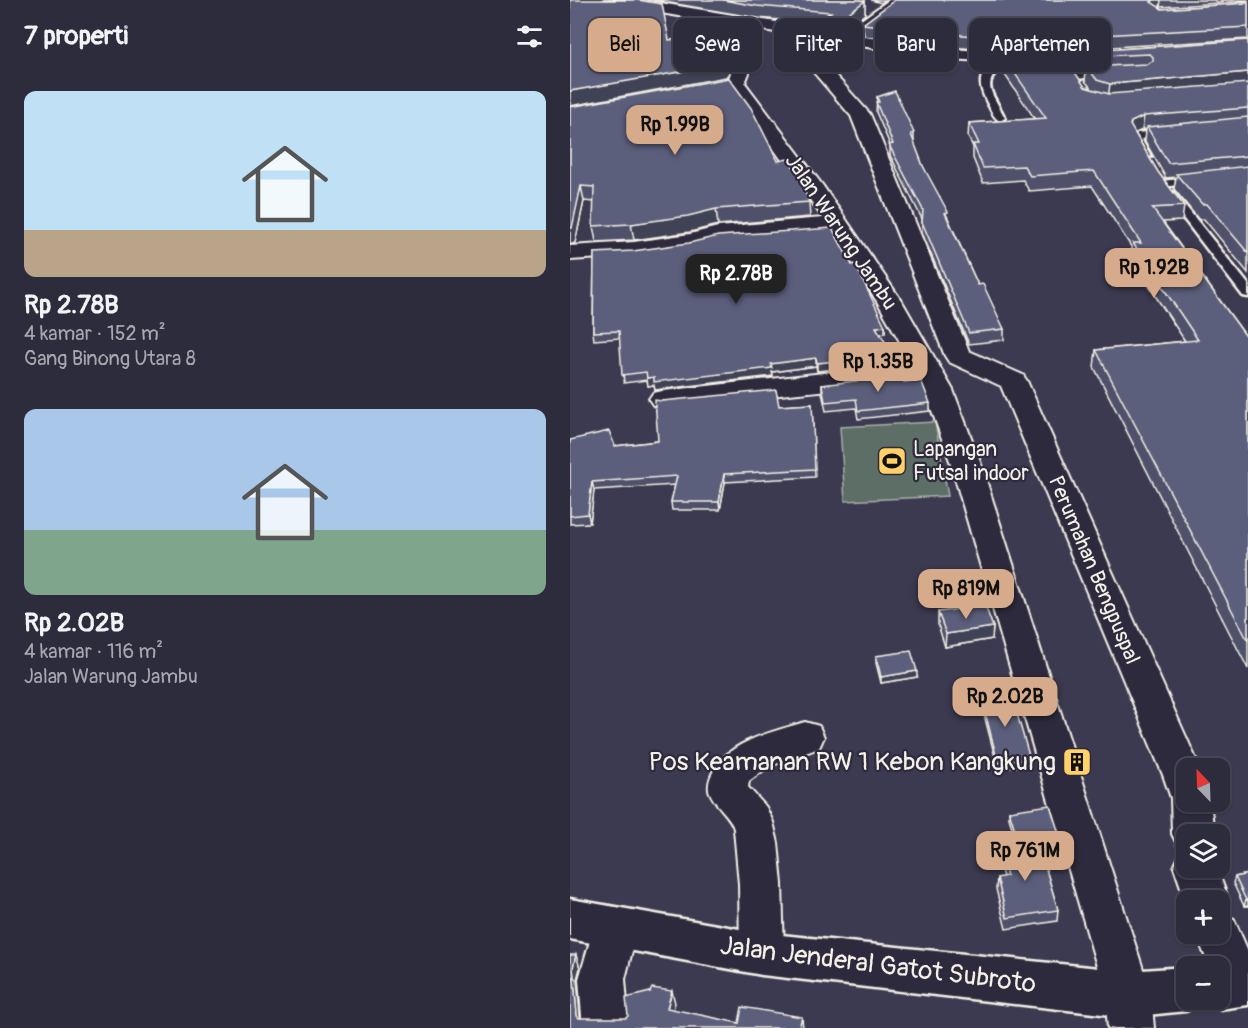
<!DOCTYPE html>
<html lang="id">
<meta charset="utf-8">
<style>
:root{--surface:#2d2c3c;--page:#353443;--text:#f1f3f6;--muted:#a7a7af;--line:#484856;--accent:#d6ab8b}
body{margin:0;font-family:Pangolin,sans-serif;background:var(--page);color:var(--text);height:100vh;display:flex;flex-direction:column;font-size:22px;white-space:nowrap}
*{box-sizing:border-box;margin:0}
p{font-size:20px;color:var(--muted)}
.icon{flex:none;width:33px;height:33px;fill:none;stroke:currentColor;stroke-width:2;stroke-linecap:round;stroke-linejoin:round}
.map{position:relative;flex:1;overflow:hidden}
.details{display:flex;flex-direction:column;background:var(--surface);width:570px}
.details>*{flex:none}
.guide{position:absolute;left:18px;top:18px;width:570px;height:54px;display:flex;gap:12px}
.needle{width:39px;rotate:337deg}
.buttons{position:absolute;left:606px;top:758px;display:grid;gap:12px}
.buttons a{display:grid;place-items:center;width:54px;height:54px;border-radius:12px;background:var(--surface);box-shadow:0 2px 4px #0004,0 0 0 2px var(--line);font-size:30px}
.price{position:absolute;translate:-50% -51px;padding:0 14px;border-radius:12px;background:var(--accent);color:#111;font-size:20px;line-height:39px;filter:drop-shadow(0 2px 3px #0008)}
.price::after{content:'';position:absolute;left:50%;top:36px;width:18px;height:14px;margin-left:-9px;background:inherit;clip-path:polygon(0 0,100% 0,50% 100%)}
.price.current{background:#222;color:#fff}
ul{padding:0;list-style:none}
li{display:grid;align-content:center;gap:12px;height:318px;padding:0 24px}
li span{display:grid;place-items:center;height:186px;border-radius:12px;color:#555}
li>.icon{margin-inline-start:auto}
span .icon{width:108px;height:108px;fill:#fffc;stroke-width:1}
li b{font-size:26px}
h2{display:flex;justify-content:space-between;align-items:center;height:72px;padding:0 24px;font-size:26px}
.pill{padding:0 21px;border-radius:12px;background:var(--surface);box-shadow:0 2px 4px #0004,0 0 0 2px var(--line);font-size:21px;line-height:54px}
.pill.current{background:var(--accent);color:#111}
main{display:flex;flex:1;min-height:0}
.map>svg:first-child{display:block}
.green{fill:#5c6e66;stroke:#a8b0a7;stroke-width:1.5}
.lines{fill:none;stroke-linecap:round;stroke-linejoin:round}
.lane-casing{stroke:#f4f1e8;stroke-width:5}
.street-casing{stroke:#f4f1e8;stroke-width:4}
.secondary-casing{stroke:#f4f1e8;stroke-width:5}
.lane{fill:#2f2a3d;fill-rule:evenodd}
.street{fill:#2f2a3d;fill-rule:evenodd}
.secondary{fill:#2f2a3d;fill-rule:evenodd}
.wall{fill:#4f516a;stroke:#f4f1e8;stroke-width:1.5}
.shaded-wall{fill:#404256;stroke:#f4f1e8;stroke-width:1.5}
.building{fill:#5c5e7b;stroke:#f4f1e8;stroke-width:1.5}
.labels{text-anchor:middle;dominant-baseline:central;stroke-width:4.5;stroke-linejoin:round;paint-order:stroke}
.street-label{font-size:21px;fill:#f4f1e8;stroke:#2f2a3d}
.poi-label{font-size:21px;fill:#f4f1e8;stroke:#2f2a3d;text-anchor:start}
.near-poi-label{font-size:26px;fill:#f4f1e8;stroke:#2f2a3d;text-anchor:end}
.near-street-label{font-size:26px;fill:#f4f1e8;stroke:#2f2a3d}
</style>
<main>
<section class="details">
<h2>7 properti<svg class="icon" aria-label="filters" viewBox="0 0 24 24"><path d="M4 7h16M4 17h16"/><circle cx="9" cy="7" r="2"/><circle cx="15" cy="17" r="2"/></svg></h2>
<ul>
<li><span style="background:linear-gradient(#bfe0f5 75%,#b9a48a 0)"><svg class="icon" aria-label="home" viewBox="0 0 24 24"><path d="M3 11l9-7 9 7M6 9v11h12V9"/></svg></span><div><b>Rp 2.78B</b><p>4 kamar · 152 m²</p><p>Gang Binong Utara 8</p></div></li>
<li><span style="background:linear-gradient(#a9c7e8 65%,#7fa58c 0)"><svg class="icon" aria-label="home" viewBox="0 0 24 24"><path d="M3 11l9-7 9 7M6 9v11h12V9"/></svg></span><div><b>Rp 2.02B</b><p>4 kamar · 116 m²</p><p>Jalan Warung Jambu</p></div></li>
</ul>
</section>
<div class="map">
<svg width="678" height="1028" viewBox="0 0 678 1028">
<rect width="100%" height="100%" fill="#3c3a50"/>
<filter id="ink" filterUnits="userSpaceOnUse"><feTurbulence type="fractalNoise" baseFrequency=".0167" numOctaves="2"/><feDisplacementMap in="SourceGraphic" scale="12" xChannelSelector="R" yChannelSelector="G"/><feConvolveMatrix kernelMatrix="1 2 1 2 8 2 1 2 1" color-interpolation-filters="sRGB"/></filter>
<g filter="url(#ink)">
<polygon class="green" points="365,422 378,496 275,501 270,427"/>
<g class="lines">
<g class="lane-casing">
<g id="lane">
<path d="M429,56L437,58C411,87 419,86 435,118L430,121C424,118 422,112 419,106C406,82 408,74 429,56Z"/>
<polygon points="537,71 540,72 540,76 505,79 500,76 505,73"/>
<polygon points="598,130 603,133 602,135 571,139 581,156 576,159 572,158 560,138 567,133"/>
<polygon points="627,177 633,180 631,182 592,187 586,184 592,181"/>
<polygon points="601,192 605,193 678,284 678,297 673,296 597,197 597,193"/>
</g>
</g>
<g class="street-casing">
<g id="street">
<polygon points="34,0 72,0 273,33 319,0 337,0 291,36 364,48 461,54 549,50 555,51 558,55 555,59 549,60 461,64 364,58 279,44 256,58 258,67 300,114 399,351 453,375 457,381 630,768 616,768 616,801 640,801 644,834 616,834 616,849 608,846 602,834 601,798 593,775 431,386 379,362 375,356 281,116 240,68 238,58 243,50 260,41 163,25 179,73 175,83 253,186 333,303 383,390 410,461 581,994 584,1028 538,1028 535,994 380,461 350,378 308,385 93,407 83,405 79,399 83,393 93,391 342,363 308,303 262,231 148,241 120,248 64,256 0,260 0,246 64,242 120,234 148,227 253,218 157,83 161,73 145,22 42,5"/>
<path d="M235,722L249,726L254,737L249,748L198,767L179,781L178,787L196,807L203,822L208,843L212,884L214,954L208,968L192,974L176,968L170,954L169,884L164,829C161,815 144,806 139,790C138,783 140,778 143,772C159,740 203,732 235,722Z"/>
<polygon points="616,852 616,867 646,867 659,900 650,914 664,919 678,951 678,1003 670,1006 654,1000 650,990 650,966 639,966 626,933 650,933 650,900 616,900 616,902 604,867 610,854"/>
<polygon points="46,907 62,913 68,927 55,979 59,1028 13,1028 9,979 24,927 30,913"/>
</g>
</g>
<g class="secondary-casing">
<polygon id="secondary" points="0,899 192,933 558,971 616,967 616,999 650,999 650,966 647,966 678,961 678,1005 650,1009 634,1003 616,1011 558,1017 192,975 0,939"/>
</g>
<use href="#lane" class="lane"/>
<use href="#street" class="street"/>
<use href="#secondary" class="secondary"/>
</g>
<g class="wall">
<polygon points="83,0 290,0 295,1 295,14 268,33 254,30 254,24 188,18"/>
<polygon points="301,0 316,0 311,3"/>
<polygon points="325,0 678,0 678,1 589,7 592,9 678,3 678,39 456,52 376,47 294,36 293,24"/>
<polygon points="678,40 678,273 634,219 629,220 604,189 606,177 596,178 575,141 576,129 572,130 565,133 588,172 614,206 612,221 593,222 678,339 678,669 524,367 526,350 615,341 561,259 562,248 522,186 459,191 453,180 413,183 403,158 403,147 398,137 399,123 465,119 431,69 432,55 522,89 515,81 516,70 508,71 505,65 506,52"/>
<polygon points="307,97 344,133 344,143 353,166 378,218 408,285 434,329 434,340 399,344 352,233 352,219 320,155 320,145 306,112"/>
<polygon points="0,107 208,161 239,202 240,217 148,225 120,232 64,240 26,242 23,226 24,202 14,201 5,243 0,245"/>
<polygon points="24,253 315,326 315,333 310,334 323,355 323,363 247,371 246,366 202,372 203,376 85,390 84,385 78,386 77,380 54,383 50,338 24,340 23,332"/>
<polygon points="334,382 360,403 360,411 288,419 286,408 256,411 252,393 252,385"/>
<polygon points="92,401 209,406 242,404 245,477 155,482 150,510 102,510 101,502 105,485 24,490 20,523 0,524 0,440 45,446 88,441"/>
<polygon points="368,612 423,627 422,639 375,647 368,625"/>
<polygon points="306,656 347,677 311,683 306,663"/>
<polygon points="411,696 460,759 459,765 428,769 411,703"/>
<polygon points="439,811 490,837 489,843 469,846 488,910 487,921 436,929 426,889 427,878 433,877 428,859 429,848 447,845 439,818"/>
<polygon points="678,874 678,906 674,906 663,883 665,877"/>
</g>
<g class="shaded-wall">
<polygon points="584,0 591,0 590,7 580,15 581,2"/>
<polygon points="295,1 295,14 268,33 268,20"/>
<polygon points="157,59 159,73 156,77 0,106 0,91"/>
<polygon points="678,72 678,86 538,98 540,84"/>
<polygon points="574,116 572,130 559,136 558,139 561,122"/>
<polygon points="11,186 14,201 5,243 0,245 0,228"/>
<polygon points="146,209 148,225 120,232 64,240 61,224"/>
<polygon points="315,326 315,333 306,335 306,327"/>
<polygon points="323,355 323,363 247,371 247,363"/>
<polygon points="246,358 246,366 202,372 203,376 85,390 84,385 78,386 77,378"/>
<polygon points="154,474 155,482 150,510 149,502"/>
<polygon points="22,482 24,490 20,523 18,514"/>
<polygon points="423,627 422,639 375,647 376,634"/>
<polygon points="347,671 347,677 311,683 311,677"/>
<polygon points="676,900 678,900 678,906 674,906"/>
<polygon points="6,955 10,968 7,979 11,1028 7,1016 3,967"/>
<polygon points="102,991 105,1003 100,1021 97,1008"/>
<polygon points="232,1017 233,1028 229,1028"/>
</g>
<g class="building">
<polygon points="0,0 68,0 92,4 99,40 144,36 157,59 155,64 0,91"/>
<polygon points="153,0 290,0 295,1 268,20 253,17 261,12 187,6"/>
<polygon points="325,0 584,0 581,2 592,9 678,3 678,27 457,39 376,34 293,24"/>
<polygon points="142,21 144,21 150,43 148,43 144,36 138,37"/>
<polygon points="678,40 678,72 540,84 527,80 517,67 577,64 583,61 583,57 580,54 509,57 506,52"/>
<polygon points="434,52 491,52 515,87 539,94 678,83 678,108 574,116 561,122 560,125 588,172 614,206 582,208 678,339 678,641 526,350 628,340 563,243 571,243 524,171 460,176 454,166 413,168 403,144 409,144 399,123 476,118 432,55"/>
<polygon points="159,78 181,108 208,161 218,159 229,175 239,202 146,209 118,216 61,224 23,226 24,187 11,186 2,228 0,228 0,107"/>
<polygon points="325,91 344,133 341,134 353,166 378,212 375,213 408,285 413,284 434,329 399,333 352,222 353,210 319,145 323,144 306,102 309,102 307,97"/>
<polygon points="678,117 678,156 598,163 577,127"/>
<polygon points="678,166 678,253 637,204 632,204 606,174"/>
<polygon points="262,228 282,265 285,264 315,326 306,327 323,355 247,363 246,358 201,364 202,368 84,382 84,377 77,378 76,372 52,375 49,331 23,332 24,253 63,251 119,243 148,236"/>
<polygon points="333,375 334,382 351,380 360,403 288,411 286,399 255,402 252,385"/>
<polygon points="206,390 209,406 242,404 245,469 154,474 149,502 101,502 107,476 22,482 18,514 0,516 0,440 39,431 45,446 88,441 85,400 92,401"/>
<polygon points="415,605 423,627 376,634 368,612"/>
<polygon points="341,651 347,671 311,677 306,656"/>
<polygon points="441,693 460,759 428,763 411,696"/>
<polygon points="480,805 490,837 449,843 439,811"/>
<polygon points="468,842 488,910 437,918 427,878 437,876 429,848"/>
<polygon points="678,874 678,900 676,900 665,877"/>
<polygon points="0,955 6,955 3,967 7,1016 9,1018 56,1018 58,1016 56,998 80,992 82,988 102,991 97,1008 169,1023 172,1007 232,1017 229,1028 0,1028"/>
</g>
</g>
<defs>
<g id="stadium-square" transform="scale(1.5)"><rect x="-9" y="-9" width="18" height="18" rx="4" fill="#ffd166" stroke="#2f2a3d"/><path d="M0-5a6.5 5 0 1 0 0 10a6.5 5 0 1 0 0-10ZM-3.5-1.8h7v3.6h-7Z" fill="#111"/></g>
<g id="building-square" transform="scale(1.5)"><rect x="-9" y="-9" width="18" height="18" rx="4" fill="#ffd166" stroke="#2f2a3d"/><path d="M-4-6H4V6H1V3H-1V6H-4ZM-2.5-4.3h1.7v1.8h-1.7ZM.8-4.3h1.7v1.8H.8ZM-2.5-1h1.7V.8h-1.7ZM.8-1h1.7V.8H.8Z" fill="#111"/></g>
</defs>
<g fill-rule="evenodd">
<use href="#stadium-square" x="322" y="461"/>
<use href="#building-square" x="507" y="762"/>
</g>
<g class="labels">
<g class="street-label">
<text transform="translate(271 232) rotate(56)">Jalan Warung Jambu</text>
<text transform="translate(524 570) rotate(67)">Perumahan Bengpuspal</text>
</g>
<g class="poi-label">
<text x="343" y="449">Lapangan<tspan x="343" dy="24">Futsal indoor</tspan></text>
</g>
<g class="near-poi-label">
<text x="486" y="762">Pos Keamanan RW 1 Kebon Kangkung</text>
</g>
<g class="near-street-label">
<text transform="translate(308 965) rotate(7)">Jalan Jenderal Gatot Subroto</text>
</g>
</g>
</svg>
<div class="buttons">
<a><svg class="needle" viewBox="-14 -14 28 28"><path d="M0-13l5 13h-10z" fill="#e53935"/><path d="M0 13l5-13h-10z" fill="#a7a7af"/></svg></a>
<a><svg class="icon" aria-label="layers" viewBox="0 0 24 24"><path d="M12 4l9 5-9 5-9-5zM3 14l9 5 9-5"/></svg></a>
<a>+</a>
<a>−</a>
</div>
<b class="price" style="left:105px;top:156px">Rp 1.99B</b>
<b class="price" style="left:584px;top:299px">Rp 1.92B</b>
<b class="price current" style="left:166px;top:305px">Rp 2.78B</b>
<b class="price" style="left:308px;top:393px">Rp 1.35B</b>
<b class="price" style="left:396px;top:620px">Rp 819M</b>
<b class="price" style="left:435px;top:728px">Rp 2.02B</b>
<b class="price" style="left:455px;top:882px">Rp 761M</b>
<div class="guide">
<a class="pill current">Beli</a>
<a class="pill">Sewa</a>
<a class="pill">Filter</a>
<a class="pill">Baru</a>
<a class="pill">Apartemen</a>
</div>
</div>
</main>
